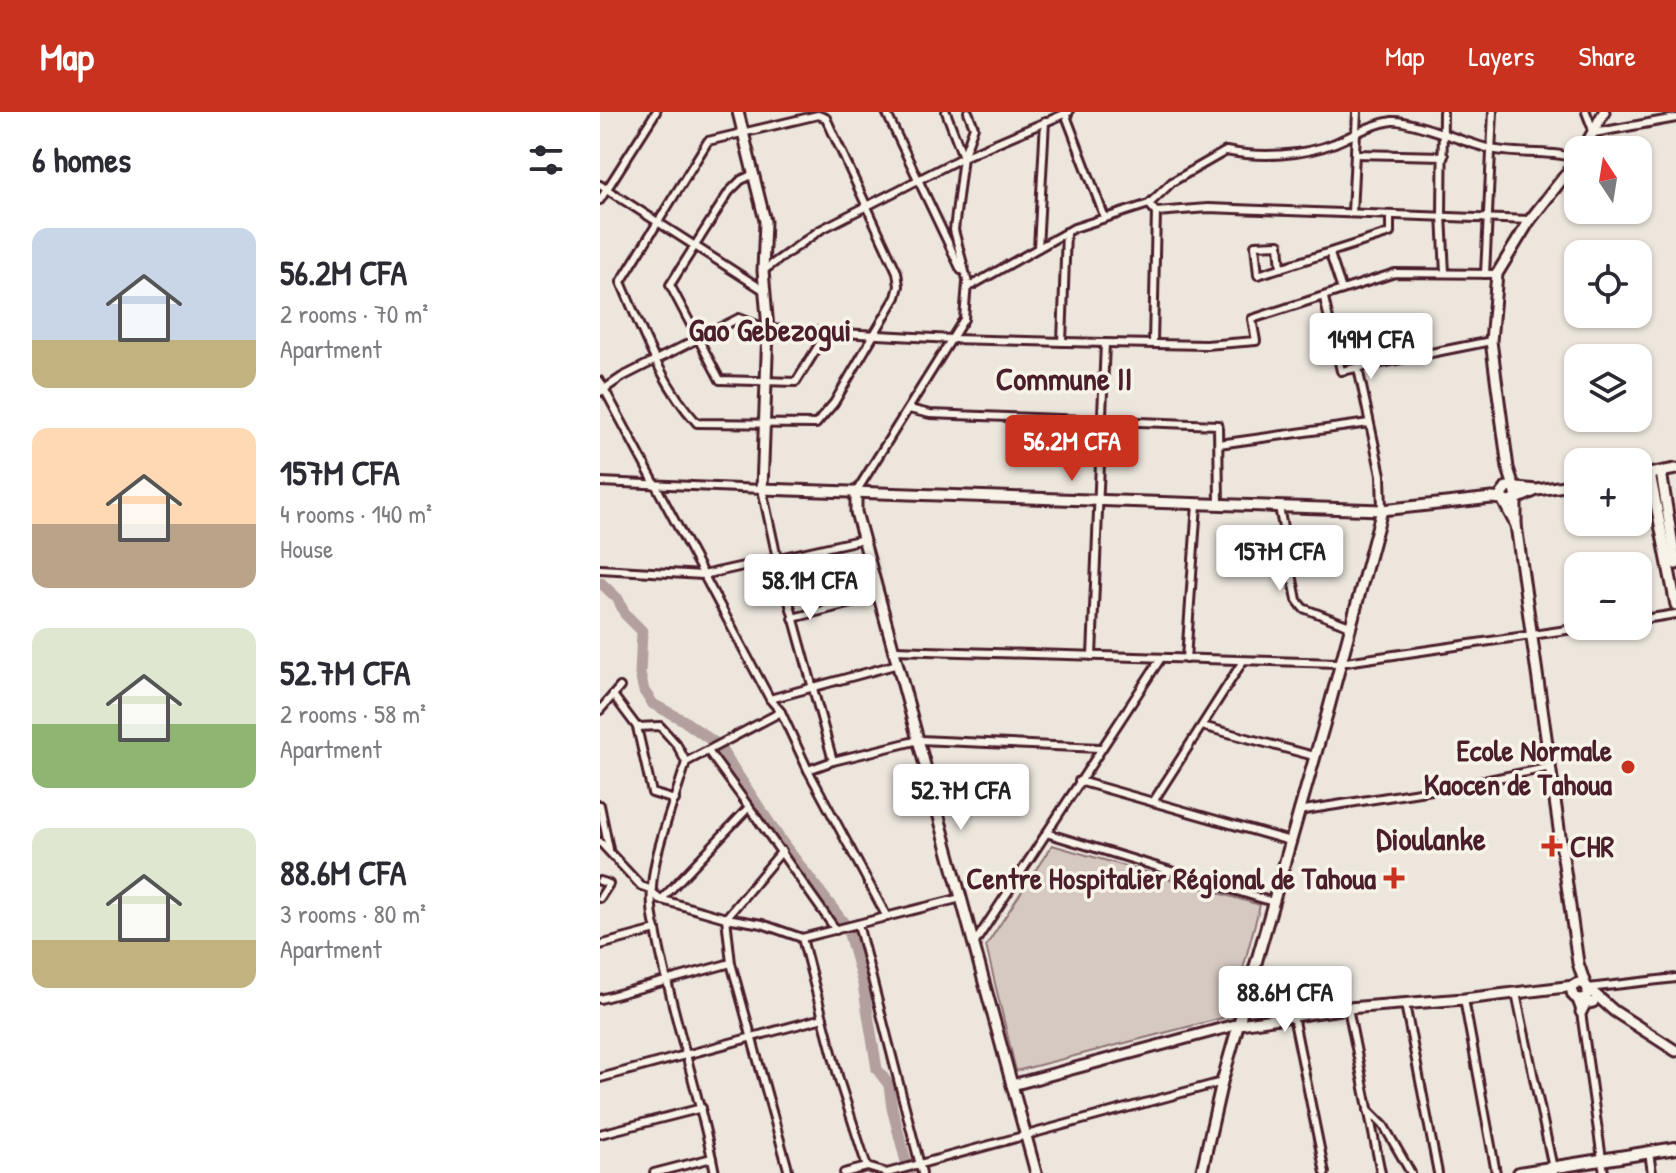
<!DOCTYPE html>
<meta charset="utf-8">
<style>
:root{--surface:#fff;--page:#f2f2f3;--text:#2b2b33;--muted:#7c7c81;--accent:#c8321e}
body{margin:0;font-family:"Patrick Hand",sans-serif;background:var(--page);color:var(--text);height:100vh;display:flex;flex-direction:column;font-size:30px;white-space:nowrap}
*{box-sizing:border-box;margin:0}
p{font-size:26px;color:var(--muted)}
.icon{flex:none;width:44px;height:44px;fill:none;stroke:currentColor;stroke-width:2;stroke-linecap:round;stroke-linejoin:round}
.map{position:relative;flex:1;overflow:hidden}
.drawer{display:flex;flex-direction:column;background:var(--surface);width:600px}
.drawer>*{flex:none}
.needle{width:52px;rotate:348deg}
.buttons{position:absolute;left:964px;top:24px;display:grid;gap:16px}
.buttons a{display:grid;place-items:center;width:88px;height:88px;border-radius:16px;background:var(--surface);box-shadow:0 2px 6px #0004;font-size:40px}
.price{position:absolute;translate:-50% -68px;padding:0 18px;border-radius:8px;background:#fff;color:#222;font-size:26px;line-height:52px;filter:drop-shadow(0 2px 4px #0008)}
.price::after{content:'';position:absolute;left:50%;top:48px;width:24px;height:18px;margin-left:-12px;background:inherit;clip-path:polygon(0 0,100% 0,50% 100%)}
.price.selected{background:var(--accent);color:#fff}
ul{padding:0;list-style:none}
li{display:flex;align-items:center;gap:24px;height:200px;padding:0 32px}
li span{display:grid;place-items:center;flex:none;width:224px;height:160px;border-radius:16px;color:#555}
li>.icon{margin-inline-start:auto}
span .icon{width:96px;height:96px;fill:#fffc;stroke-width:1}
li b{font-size:34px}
h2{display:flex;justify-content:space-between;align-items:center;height:96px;padding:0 32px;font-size:34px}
header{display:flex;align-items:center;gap:48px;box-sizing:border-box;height:112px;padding:0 40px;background:var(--accent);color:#fff}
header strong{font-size:38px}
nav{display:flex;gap:44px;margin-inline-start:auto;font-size:28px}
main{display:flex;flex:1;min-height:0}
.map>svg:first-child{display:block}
.green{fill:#d5c9c2;stroke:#907476;stroke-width:2}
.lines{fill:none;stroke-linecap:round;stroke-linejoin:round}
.river{stroke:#b39f9d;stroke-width:11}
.street-casing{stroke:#4a1f2b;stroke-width:12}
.secondary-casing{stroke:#4a1f2b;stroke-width:15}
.primary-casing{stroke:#4a1f2b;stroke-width:16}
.street{stroke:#f7f3e8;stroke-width:6}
.secondary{stroke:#f7f3e8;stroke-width:9}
.primary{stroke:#f7f3e8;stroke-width:10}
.poi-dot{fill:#c8321e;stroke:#f7f3e8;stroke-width:3}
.labels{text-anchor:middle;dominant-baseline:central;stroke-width:7;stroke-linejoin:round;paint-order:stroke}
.poi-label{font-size:30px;font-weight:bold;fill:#4a1f2b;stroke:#f7f3e8;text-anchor:end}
.neighbourhood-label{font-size:32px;font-weight:bold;fill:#4a1f2b;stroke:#f7f3e8}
</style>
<header>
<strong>Map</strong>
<nav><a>Map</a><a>Layers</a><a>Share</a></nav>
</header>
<main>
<section class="drawer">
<h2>6 homes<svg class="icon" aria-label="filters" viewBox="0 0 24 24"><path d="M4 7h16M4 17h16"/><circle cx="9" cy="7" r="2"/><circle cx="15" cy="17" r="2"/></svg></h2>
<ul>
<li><span style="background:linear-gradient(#c9d6e8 70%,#c2b280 0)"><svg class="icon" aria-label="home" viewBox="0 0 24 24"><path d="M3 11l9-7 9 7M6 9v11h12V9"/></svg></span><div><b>56.2M CFA</b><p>2 rooms · 70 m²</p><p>Apartment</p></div></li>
<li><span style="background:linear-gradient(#ffd9b3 60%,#b9a48a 0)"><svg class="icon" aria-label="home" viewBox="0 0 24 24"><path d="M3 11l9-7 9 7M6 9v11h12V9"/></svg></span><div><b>157M CFA</b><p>4 rooms · 140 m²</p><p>House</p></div></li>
<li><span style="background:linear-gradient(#dfe7d0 60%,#8fb573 0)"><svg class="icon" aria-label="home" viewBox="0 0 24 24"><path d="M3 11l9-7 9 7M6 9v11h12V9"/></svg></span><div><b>52.7M CFA</b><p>2 rooms · 58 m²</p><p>Apartment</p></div></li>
<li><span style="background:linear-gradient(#dfe7d0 70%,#c2b280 0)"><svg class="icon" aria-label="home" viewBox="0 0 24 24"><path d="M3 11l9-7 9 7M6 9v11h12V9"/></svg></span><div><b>88.6M CFA</b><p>3 rooms · 80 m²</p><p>Apartment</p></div></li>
</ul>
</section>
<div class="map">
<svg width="1076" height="1061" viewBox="0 0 1076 1061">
<rect width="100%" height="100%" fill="#ece6dd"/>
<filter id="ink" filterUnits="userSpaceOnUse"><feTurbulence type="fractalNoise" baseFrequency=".0125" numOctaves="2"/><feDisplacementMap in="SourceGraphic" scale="16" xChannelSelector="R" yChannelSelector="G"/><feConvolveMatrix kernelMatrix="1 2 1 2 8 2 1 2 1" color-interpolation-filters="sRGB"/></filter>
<g filter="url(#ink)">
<polygon class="green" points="452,733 660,793 633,894 622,906 416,959 386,834"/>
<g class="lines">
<polyline class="river" points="0,470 18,487 25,502 42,519 40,562 44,579 53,592 83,608 118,633 182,730 247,815 263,872 277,957 289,973 292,996 309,1061"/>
<g class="street-casing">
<g id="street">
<polyline points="286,0 361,158"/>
<path d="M346,0L363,45L354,118L369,175L474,116L549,92L572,70L626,39C661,46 702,44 735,31C754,23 771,12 792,9C808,7 867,31 887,36C916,44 948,37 978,47"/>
<polyline points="843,0 842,103 845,161"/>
<polyline points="986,0 994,21 1076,6"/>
<polyline points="465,1 505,106"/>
<path d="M218,3L226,6L297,160L299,174L296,185L234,291L216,312L97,311C61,272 42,218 21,170L108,29Z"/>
<polyline points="755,42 844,44"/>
<polyline points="363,45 374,15 368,0"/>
<polyline points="154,62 141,68 129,80 70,173 120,268 196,270 227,220"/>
<polyline points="0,73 165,179"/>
<polyline points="0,88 56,0"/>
<polyline points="549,92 556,100 553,231"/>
<polyline points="556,100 608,96 930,108"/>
<polyline points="752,101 757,0"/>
<polyline points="438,136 445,9"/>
<polyline points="730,142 742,178"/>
<polyline points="681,156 679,132 655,133 658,163 790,121 790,103"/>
<polyline points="164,158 220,118 363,45 469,0"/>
<polyline points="885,162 893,0"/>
<polyline points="724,186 741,259 891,229"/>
<polyline points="462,230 466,120"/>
<polyline points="758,256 781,363 782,398"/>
<polyline points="0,269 170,587 181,600 208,658 287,805"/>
<polyline points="0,280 22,265 139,206 168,217 352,227 505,231 606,233 656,229 652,207 795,161 897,162"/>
<polyline points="309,297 330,302 618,313 619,393"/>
<polyline points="619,332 769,311"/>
<polyline points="0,370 162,377 177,446 233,649"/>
<polyline points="256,380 364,207 367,171"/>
<polyline points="679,395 697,488 703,496 750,514"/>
<polyline points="0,457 103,463 264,427"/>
<polyline points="193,506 279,484"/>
<polyline points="1038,508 1076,502"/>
<polyline points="294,538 739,551 994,514"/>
<polyline points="492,544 505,231"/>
<polyline points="586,547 597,392"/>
<polyline points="13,583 37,615 52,681 75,688"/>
<polyline points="170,587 298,552"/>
<polyline points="0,598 20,575"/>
<polyline points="602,614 714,644"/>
<polyline points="37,615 60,614 77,633 86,650"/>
<polyline points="208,658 233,649 319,628 500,636"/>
<polyline points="479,669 690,729"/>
<polyline points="553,690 643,549"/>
<polyline points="0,693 9,737"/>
<polyline points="149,695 236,818"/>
<polyline points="698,699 864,673 951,655"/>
<polyline points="446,721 673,790"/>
<polyline points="0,730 41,774 50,777 59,787 126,806 162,812 202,826 240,971 267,1055 287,1061 622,970"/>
<polyline points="182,739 126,806 131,851 189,1061"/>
<polyline points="0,769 9,772 0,786"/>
<polyline points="61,788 149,695 108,639"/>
<polyline points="258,812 322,1061"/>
<path d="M56,818C71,900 99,979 115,1061"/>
<polyline points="202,826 361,786"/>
<polyline points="374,832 561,546"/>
<path d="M0,833L56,818C40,763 71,704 86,650L181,600"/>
<polyline points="988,876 1076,866"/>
<polyline points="916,881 954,1061"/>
<polyline points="975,884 981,900 1004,1061"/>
<polyline points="0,887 131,851"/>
<polyline points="864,887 896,1061"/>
<polyline points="805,892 838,1061"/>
<polyline points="748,896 781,1061"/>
<polyline points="693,904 725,1061"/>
<polyline points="0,966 223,906"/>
<polyline points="768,998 784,1014 811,1061"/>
<polyline points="0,1022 102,996"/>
<polyline points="1049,1040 1052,1061"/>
<polyline points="54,1061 112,1046"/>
<polyline points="244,1061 267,1055"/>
</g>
</g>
<g class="secondary-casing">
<g id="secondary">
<polyline points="138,0 165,109 163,159 168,217 162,377 782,398 892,386 902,387 916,413"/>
<polyline points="983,38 1004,0"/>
<polyline points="978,47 930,108 897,162 891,229 908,356 916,381 916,413 978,851 985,872"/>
<polyline points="1061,360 1076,452"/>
<polyline points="1050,362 1076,493"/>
<polyline points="1038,364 1076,357"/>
<polyline points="937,378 910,390 904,389 901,383 907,375 937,378 978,372"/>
<polyline points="256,380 256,400 436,1061"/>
<circle cx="980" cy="879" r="8"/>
<polyline points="988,876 1014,899 1076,939"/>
<polyline points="981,900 985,892 993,890"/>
<polyline points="412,973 639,912 748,896 864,887 974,874"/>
<polyline points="602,1058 622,970 728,599 782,398"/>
</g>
</g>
<g class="primary-casing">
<polyline id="primary" points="919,1061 1076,1036"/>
</g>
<use href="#street" class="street"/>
<use href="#secondary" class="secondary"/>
<use href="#primary" class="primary"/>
</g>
</g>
<g class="poi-dot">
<circle cx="1028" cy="655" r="8"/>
<path d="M948 722h8v8h8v8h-8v8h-8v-8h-8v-8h8z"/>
<path d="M790 754h8v8h8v8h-8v8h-8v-8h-8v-8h8z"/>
</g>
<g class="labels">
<g class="poi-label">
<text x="1012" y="638">Ecole Normale<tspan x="1012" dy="34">Kaocen de Tahoua</tspan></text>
<text x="970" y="734" text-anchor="start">CHR</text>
<text x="776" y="766">Centre Hospitalier Régional de Tahoua</text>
</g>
<g class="neighbourhood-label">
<text x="170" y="217">Gao Gebezogui</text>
<text x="464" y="266">Commune II</text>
<text x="831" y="726">Dioulanke</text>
</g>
</g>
</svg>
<div class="buttons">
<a><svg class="needle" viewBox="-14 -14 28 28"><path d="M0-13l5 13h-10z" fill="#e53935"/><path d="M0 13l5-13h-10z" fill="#7c7c81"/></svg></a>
<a><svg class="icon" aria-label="locate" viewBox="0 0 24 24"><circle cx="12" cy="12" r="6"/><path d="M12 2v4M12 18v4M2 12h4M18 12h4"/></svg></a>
<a><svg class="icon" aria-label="layers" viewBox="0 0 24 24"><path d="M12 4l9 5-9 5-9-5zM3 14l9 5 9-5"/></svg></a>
<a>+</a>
<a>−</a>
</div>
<b class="price" style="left:771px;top:269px">149M CFA</b>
<b class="price selected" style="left:472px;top:371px">56.2M CFA</b>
<b class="price" style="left:680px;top:481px">157M CFA</b>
<b class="price" style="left:210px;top:510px">58.1M CFA</b>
<b class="price" style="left:361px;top:720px">52.7M CFA</b>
<b class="price" style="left:685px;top:922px">88.6M CFA</b>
</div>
</main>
